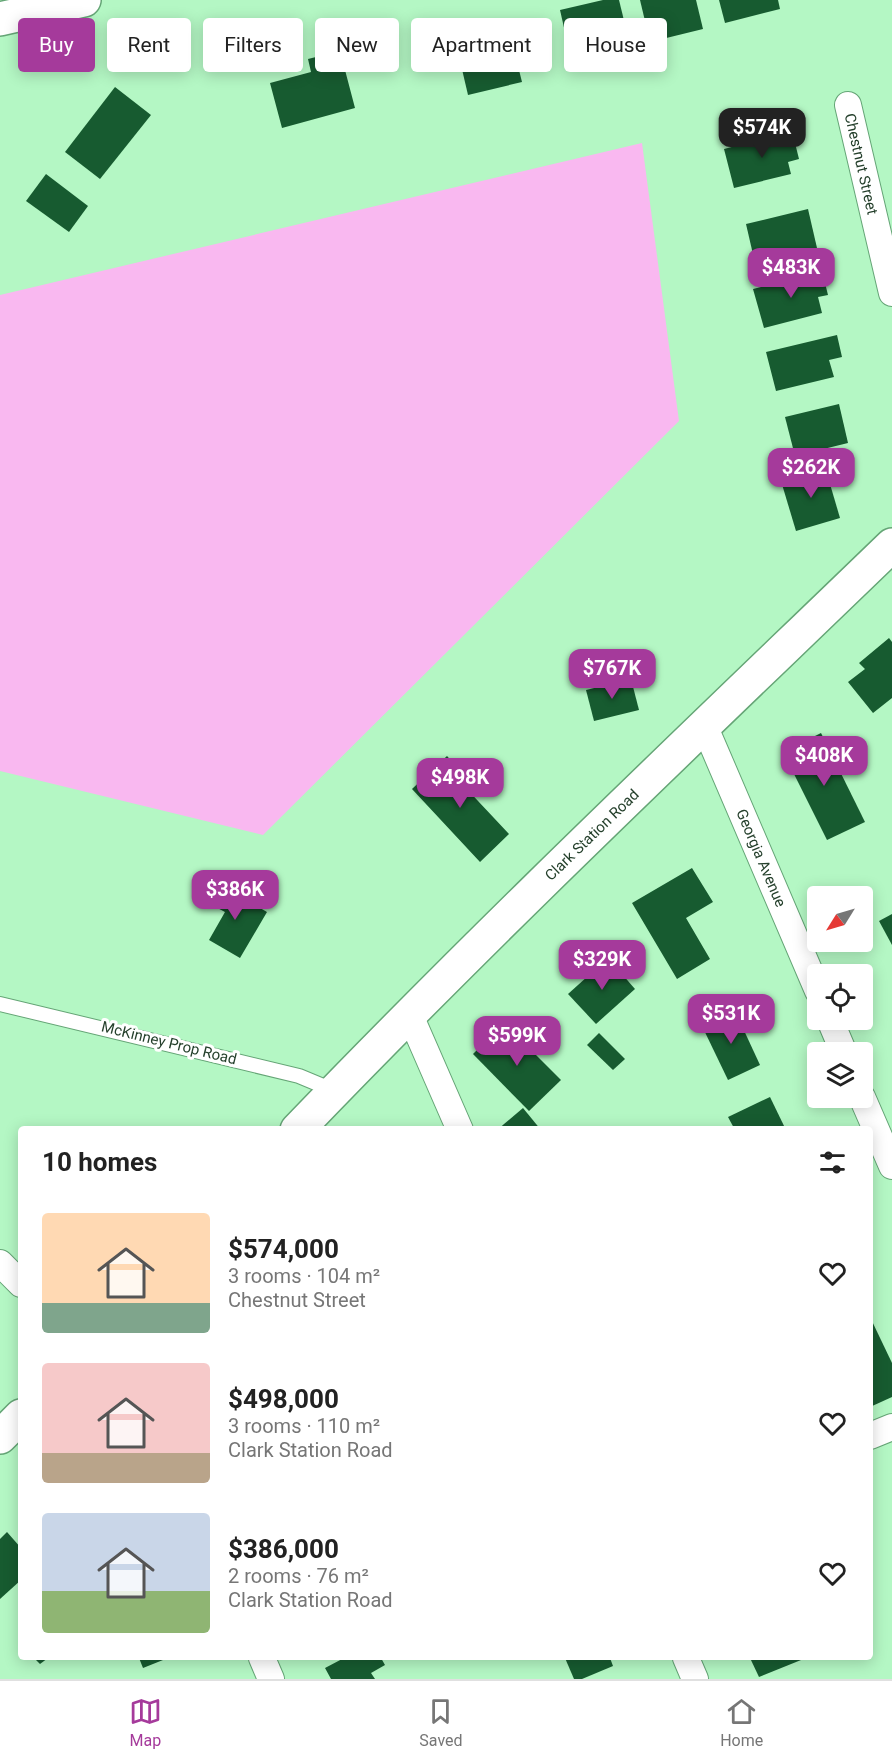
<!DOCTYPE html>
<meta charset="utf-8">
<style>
:root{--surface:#fff;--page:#f2f2f2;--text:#222;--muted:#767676;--line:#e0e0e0;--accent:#a53a9b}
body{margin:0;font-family:Roboto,sans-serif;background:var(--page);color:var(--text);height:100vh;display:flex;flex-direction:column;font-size:22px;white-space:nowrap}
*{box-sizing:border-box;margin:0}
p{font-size:20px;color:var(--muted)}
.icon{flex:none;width:33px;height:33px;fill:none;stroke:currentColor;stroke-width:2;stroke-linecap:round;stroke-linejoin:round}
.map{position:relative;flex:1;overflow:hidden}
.panel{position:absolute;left:18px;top:1126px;width:855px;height:534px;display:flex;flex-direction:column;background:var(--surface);border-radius:6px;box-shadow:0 3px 15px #0003}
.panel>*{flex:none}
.top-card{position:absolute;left:18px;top:18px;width:856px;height:54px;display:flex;gap:12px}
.needle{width:39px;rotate:233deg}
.controls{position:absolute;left:807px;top:886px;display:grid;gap:12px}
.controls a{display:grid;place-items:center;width:66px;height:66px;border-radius:6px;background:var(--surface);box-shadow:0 3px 15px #0003;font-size:30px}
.price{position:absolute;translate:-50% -51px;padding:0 14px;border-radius:12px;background:var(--accent);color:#fff;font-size:20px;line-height:39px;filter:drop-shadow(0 2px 3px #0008)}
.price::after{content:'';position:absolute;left:50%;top:36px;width:18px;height:14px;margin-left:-9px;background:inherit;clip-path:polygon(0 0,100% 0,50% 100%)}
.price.current{background:#222;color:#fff}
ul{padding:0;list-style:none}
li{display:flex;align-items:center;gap:18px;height:150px;padding:0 24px}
li span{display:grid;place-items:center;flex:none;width:168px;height:120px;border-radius:6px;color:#555}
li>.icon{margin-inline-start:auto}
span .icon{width:72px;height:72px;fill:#fffc;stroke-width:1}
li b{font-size:26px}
h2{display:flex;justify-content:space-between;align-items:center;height:72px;padding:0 24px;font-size:26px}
.pill{padding:0 21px;border-radius:6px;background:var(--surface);box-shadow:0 3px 15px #0003;font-size:21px;line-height:54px}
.pill.current{background:var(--accent);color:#fff}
.menu{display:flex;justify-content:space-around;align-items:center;height:84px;border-top:2px solid var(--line);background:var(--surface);font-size:16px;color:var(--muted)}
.menu a{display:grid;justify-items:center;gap:3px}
.menu .current{color:var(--accent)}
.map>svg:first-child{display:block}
.green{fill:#f9b8f0}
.building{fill:#175b30}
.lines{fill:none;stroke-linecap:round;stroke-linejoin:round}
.lane-casing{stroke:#65a576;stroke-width:16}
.street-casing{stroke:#65a576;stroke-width:28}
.secondary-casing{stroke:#65a576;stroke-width:36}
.lane{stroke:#fff;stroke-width:14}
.street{stroke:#fff;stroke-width:26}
.secondary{stroke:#fff;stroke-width:33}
.labels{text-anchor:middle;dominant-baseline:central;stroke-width:6;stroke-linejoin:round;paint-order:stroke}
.street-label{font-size:15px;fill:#25402c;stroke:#fff}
</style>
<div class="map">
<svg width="892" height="1679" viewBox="0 0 892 1679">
<rect width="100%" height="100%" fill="#b4f7c4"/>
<polygon class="green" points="642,143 679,421 263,835 0,771 0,295"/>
<g class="building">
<polygon points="603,0 619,0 629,41 570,54 560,10"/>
<polygon points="640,0 696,0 703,29 650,42"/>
<polygon points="719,0 778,0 780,9 725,23"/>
<polygon points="507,22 522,82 468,95 454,35"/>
<polygon points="340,51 355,108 282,128 270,83 311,72 308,59"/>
<polygon points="115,87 151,115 100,179 65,152"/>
<polygon points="792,131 799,159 788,162 791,174 734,188 724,149"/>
<polygon points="46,174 88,206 69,232 26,201"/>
<polygon points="808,209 817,248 755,263 746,224"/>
<polygon points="822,271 828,295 818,297 822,313 764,328 753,289"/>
<polygon points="837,335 842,357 829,360 834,377 776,391 766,352"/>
<polygon points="839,404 848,443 795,456 785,417"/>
<polygon points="825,467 840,518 796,531 781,481"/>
<polygon points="889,638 892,642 892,698 873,713 848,682 865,669 859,663"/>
<polygon points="631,679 639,710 594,721 586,690"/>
<polygon points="821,733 865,822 827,840 783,752"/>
<polygon points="447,756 469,780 463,785 509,834 480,862 412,789"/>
<polygon points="692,868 713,902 686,918 710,959 677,979 632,903"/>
<polygon points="219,884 267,912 240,958 209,940 225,912 208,903"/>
<polygon points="892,914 892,945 879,921"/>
<polygon points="608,958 635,989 596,1024 568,994"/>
<polygon points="735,1011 760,1065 728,1080 702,1026"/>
<polygon points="504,1023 561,1080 529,1111 473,1054"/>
<polygon points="599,1033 625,1059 613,1070 587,1045"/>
<polygon points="770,1097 786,1130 735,1130 728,1117"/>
<polygon points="523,1108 541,1130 497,1130"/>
<polygon points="870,1317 892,1363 892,1397 870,1407"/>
<polygon points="7,1532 21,1548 21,1580 0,1599 0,1539"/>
<polygon points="34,1658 48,1658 40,1664"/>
<polygon points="139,1658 168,1658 143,1668"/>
<polygon points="344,1658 381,1658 385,1665 371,1673 375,1679 331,1679 325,1668"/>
<polygon points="565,1658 610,1658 613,1666 582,1679 574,1679"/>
<polygon points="750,1658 806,1658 759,1677"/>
</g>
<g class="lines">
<g class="lane-casing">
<polyline id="lane" points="0,1004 299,1076 335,1091"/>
</g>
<g class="street-casing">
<g id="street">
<polyline points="848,105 892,293"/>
<polyline points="704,725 818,991"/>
<polyline points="409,1013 460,1130"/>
<polyline points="830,1020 844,1053"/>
<polyline points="862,1097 892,1166"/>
<polyline points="0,1263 21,1284"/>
<polyline points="870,1436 892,1427"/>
<polyline points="262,1658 271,1679"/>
<polyline points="686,1658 695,1679"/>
</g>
</g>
<g class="secondary-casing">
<g id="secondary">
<polyline points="0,19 84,0"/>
<path d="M297,1130C490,929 692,738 892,545"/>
<polyline points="0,1437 21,1416"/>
</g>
</g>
<use href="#lane" class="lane"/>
<use href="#street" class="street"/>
<use href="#secondary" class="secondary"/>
</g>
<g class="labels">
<g class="street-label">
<text transform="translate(861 164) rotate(77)">Chestnut Street</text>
<text transform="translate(592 835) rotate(-44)">Clark Station Road</text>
<text transform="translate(761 858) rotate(67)">Georgia Avenue</text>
<text transform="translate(169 1043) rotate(14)">McKinney Prop Road</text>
</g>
</g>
</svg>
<div class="controls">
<a><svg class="needle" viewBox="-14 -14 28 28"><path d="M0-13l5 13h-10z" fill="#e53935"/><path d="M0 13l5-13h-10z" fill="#767676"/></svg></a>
<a><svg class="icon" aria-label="locate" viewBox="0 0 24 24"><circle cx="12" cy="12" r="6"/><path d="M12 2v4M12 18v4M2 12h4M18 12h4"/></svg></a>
<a><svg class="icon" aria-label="layers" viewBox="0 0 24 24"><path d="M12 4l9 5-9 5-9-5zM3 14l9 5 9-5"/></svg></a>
</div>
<b class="price current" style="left:762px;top:159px">$574K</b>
<b class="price" style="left:791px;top:299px">$483K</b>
<b class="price" style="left:811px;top:499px">$262K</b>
<b class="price" style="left:612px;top:700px">$767K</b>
<b class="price" style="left:824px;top:787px">$408K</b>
<b class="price" style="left:460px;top:809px">$498K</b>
<b class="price" style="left:235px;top:921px">$386K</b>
<b class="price" style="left:602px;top:991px">$329K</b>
<b class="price" style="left:731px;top:1045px">$531K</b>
<b class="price" style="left:517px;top:1067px">$599K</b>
<div class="top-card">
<a class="pill current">Buy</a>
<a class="pill">Rent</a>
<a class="pill">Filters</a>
<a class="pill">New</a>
<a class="pill">Apartment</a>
<a class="pill">House</a>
</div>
<section class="panel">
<h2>10 homes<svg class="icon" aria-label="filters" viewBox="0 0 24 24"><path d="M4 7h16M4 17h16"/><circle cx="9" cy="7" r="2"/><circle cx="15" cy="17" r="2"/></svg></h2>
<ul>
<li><span style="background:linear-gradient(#ffd9b3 75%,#7fa58c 0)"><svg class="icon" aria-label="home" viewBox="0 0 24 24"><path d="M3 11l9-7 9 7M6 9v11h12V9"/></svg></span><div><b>$574,000</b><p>3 rooms · 104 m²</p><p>Chestnut Street</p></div><svg class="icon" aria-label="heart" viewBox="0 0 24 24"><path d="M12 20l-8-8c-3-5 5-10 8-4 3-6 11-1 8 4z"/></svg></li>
<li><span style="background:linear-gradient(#f6c9c9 75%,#b9a48a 0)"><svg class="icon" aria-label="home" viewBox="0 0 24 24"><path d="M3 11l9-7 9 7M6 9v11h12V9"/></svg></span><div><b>$498,000</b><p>3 rooms · 110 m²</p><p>Clark Station Road</p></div><svg class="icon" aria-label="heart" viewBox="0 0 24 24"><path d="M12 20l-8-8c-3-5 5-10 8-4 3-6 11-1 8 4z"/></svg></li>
<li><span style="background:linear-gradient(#c9d6e8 65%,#8fb573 0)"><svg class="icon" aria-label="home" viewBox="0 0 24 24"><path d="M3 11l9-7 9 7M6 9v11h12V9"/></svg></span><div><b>$386,000</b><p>2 rooms · 76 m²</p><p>Clark Station Road</p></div><svg class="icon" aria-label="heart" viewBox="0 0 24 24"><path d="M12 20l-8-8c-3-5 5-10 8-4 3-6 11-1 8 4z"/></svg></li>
</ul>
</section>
</div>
<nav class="menu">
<a class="current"><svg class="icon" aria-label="map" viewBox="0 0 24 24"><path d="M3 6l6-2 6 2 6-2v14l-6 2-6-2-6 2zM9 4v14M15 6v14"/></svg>Map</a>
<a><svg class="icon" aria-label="saved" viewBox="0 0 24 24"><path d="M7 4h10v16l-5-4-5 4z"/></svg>Saved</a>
<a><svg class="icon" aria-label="home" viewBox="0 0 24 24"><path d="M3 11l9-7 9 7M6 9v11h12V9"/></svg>Home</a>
</nav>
